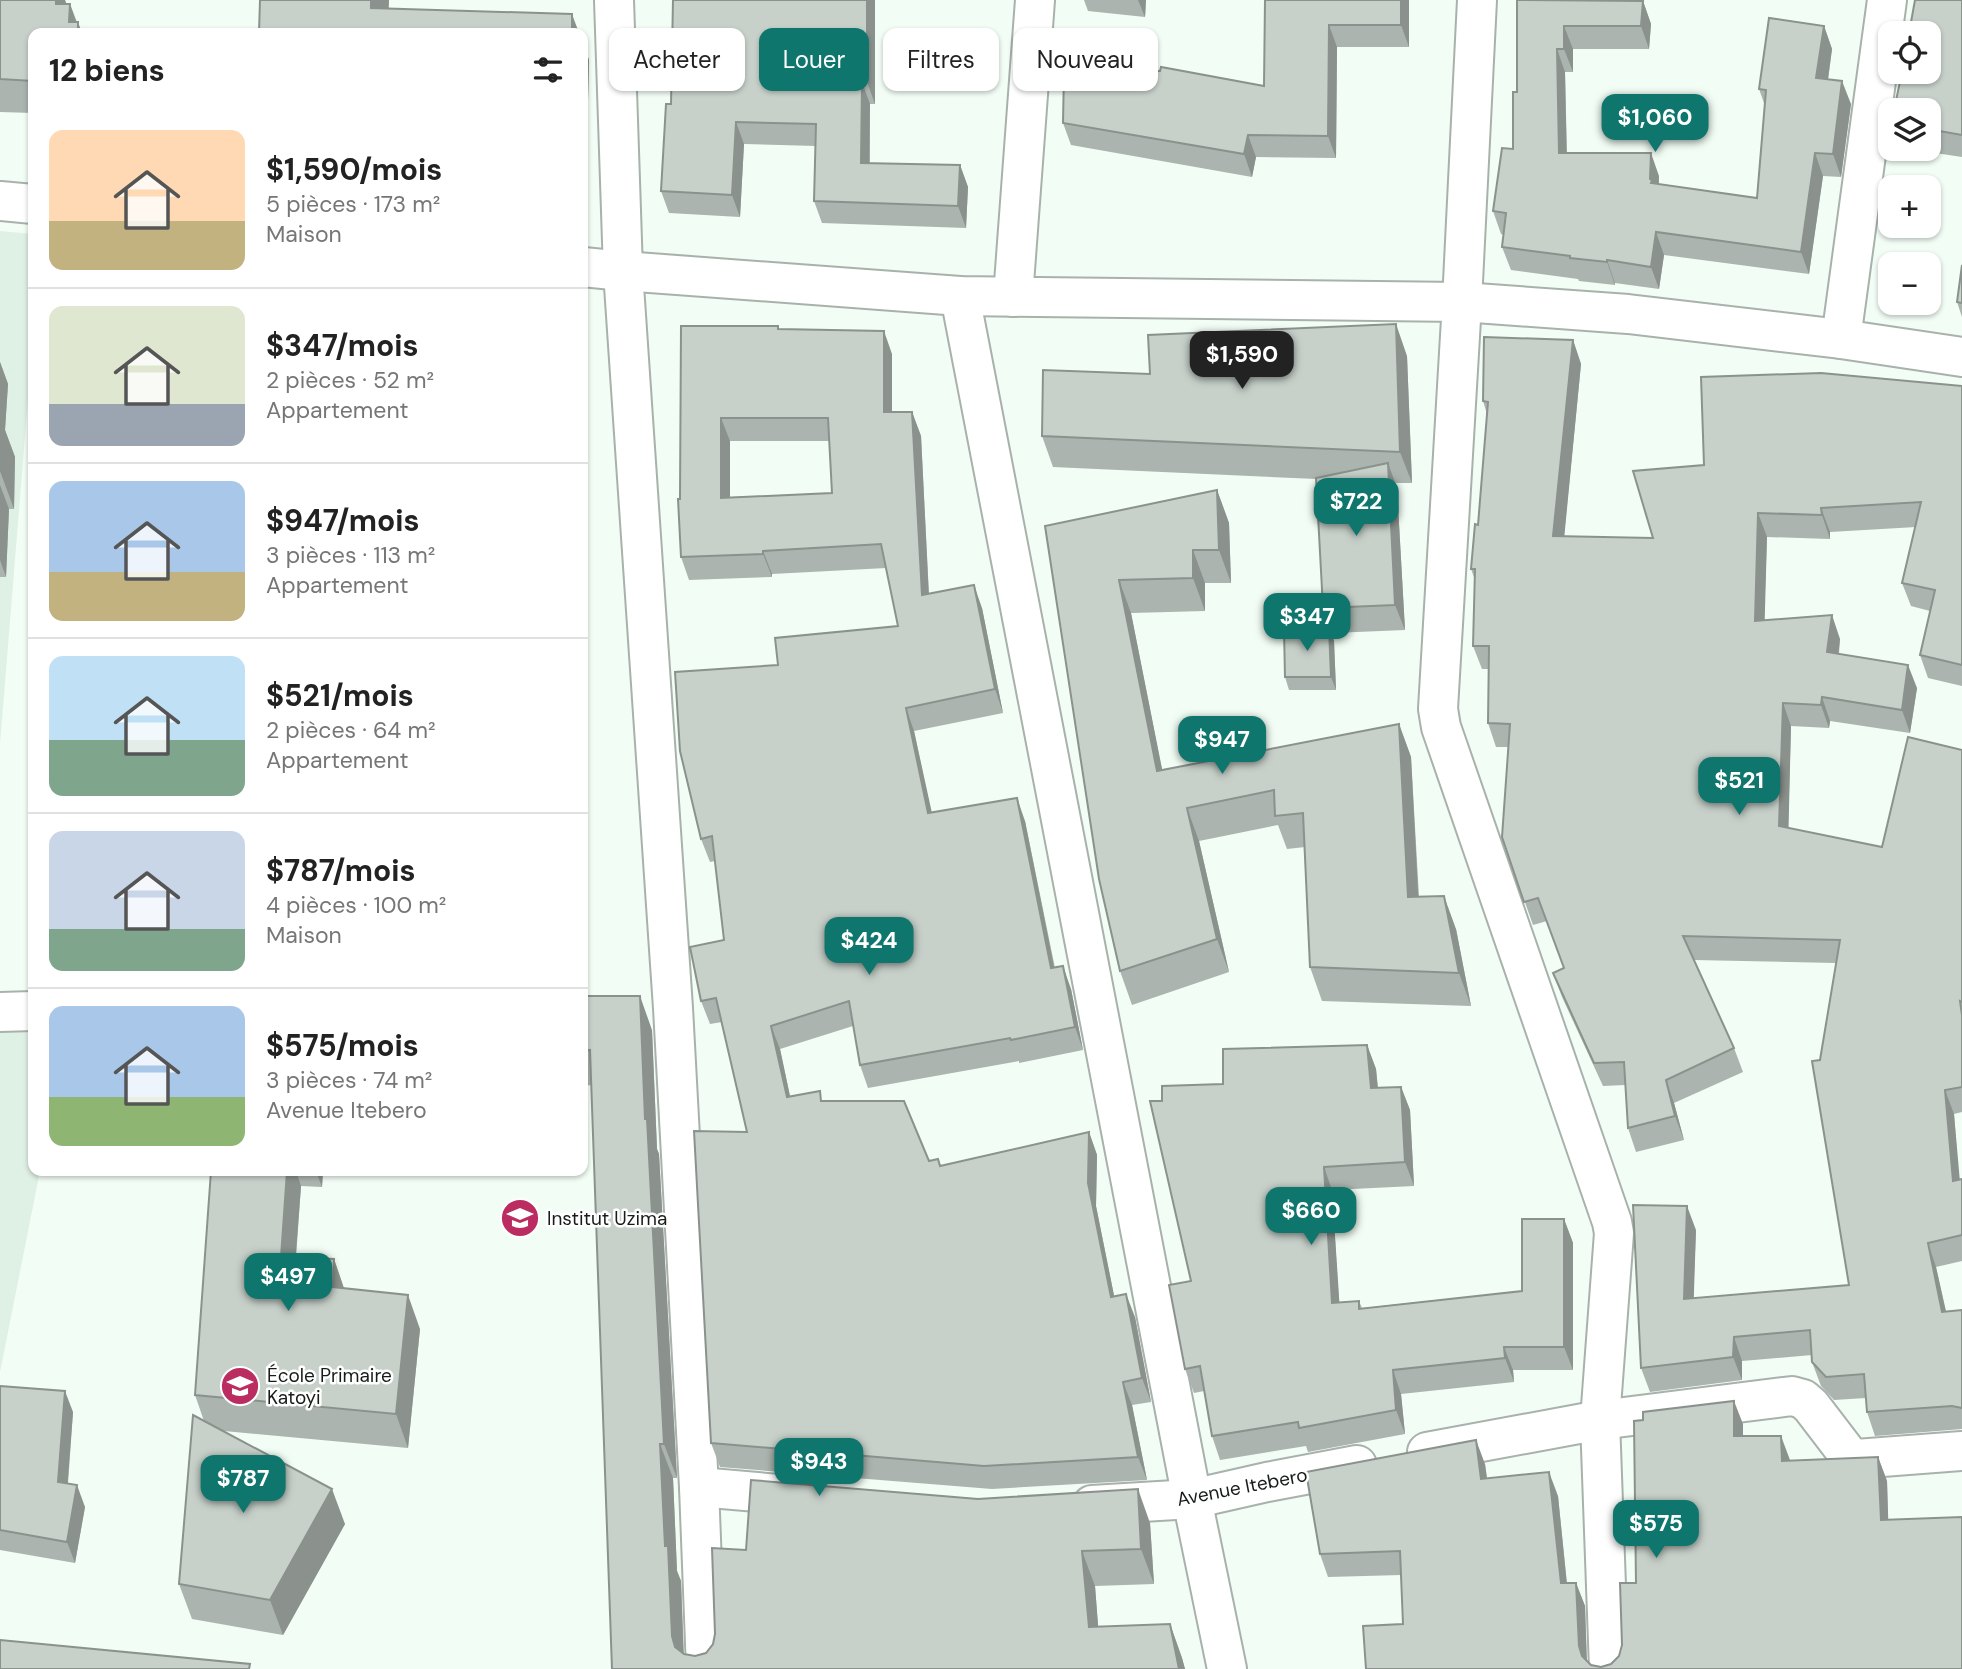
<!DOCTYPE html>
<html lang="fr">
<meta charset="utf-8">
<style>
:root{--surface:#fff;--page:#f2f2f2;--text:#222;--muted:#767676;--line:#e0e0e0;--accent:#0f766e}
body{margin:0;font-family:"DM Sans",sans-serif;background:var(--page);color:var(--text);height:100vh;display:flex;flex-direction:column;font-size:26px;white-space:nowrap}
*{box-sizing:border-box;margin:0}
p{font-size:23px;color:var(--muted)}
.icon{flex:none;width:38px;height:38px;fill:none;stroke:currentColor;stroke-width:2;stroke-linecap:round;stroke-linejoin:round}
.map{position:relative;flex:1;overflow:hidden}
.details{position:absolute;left:28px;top:28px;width:560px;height:1148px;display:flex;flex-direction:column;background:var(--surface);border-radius:14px;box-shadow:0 2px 5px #0004}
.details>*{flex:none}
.hud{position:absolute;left:609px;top:28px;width:665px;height:63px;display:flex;gap:14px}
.tools{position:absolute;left:1878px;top:21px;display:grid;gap:14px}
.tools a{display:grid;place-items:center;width:63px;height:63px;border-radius:14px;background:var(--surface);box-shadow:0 2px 5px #0004;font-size:35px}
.price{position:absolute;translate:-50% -60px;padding:0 16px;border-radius:14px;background:var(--accent);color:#fff;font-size:23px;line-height:46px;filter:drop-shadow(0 2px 4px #0008)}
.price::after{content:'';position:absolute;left:50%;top:42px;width:21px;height:16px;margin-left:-10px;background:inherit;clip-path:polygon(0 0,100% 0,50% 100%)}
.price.selected{background:#222;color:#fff}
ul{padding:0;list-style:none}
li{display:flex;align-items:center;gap:21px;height:175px;padding:0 21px}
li+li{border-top:2px solid var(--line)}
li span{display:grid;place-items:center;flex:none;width:196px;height:140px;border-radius:14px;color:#555}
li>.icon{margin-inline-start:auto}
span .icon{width:84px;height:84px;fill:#fffc;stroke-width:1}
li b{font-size:30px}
h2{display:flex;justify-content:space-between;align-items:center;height:84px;padding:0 21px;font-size:30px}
.pill{padding:0 24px;border-radius:14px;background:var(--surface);box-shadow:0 2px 5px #0004;font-size:24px;line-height:63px}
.pill.selected{background:var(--accent);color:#fff}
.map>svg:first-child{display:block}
.built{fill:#dff0e4}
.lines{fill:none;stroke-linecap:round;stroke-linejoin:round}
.street-casing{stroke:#a8b2ab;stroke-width:42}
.secondary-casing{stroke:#a8b2ab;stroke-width:42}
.street{stroke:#fff;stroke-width:38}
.secondary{stroke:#fff;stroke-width:38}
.wall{fill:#abb4ae;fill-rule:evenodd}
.shaded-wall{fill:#8b928d}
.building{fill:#c7d1ca;stroke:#8b928d;stroke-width:2;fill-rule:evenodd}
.labels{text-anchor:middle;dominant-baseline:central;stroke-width:5;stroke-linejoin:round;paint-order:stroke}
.poi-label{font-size:19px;fill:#181c19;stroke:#fff;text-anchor:start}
.street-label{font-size:19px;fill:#181c19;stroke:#fff}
</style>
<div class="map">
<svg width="1962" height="1669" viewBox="0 0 1962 1669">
<rect width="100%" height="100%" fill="#f2fdf5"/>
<g class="built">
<polygon points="0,231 33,234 33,338 0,744"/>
<polygon points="0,1006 33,1007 33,1171 40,1171 0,1372"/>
</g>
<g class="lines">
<g class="street-casing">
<g id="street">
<polyline points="614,0 623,271 673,1008 699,1487 706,1669"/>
<polyline points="1477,0 1462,302 1438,709 1441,727 1612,1222 1614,1233 1600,1420 1609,1669"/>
<polyline points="960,296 1192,1499 1227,1669"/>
<polyline points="1013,297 1035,0"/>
<polyline points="1841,339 1887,0"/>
<polyline points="0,1012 33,1011"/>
<polyline points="1427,1452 1600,1420 1792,1396 1803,1399 1811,1406 1850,1457 1856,1459 1962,1451"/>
<polyline points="699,1487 802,1496"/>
<polyline points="1092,1505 1192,1499 1267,1482 1357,1465"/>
</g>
</g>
<g class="secondary-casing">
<g id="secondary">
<polyline points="0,201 33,204"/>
<polyline points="583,267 623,271 960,296 1462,302 1628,314 1841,339 1962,357"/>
</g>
</g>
<use href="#street" class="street"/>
<use href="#secondary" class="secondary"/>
</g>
<g class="wall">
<polygon points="0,0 65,0 66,4 70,4 77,22 33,33 33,113 0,112"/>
<polygon points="875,0 875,104 870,104 870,163 960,165 968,187 966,228 822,223 814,201 816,146 744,144 740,217 669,213 661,191 671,104"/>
<polygon points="1084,0 1146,0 1145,17 1088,11"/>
<polygon points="1265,0 1409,0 1409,47 1337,47 1336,158 1256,157 1252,177 1071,145 1063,123 1264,86"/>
<polygon points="1517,0 1643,1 1651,24 1649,49 1573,49 1573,72 1565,72 1567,153 1659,176 1659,185 1757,198 1765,106 1759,89 1824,26 1832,49 1828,80 1851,104 1841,177 1823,176 1809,274 1664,255 1659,289 1615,283 1615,285 1579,281 1578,279 1511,270 1502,247 1504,235 1501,234 1493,211 1513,149 1517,92"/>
<polygon points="1962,0 1962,157 1909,149 1928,149 1928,110"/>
<polygon points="583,42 589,60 587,141 583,141"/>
<polygon points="1962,265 1962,317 1957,302"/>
<path d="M681,326L779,329L892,354V412H912L921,436L929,594L982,608L1003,713L914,731L931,812L1025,821L1055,968L1071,989L1083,1050L1019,1063V1061L868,1088L860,1065L853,1026L780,1049L790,1096L824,1101L929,1161L938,1159L941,1166L1089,1132L1097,1155L1096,1206L1114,1296L1135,1317L1151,1402L1132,1405L1147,1480L992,1489L720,1467L711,1443L747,1132L722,1022L710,1024L701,1001L724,940L715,861L710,862L701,839L778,665L898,626L886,568L772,574V577L689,580L681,557ZM730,441H829L832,493L730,497Z"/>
<polygon points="1573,340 1581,364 1564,536 1653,538 1704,465 1962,386 1962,686 1928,678 1920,655 1930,611 1911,606 1902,583 1916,527 1830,532 1830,539 1767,537 1764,620 1840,639 1839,654 1917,688 1910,733 1830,721 1829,728 1791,726 1788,828 1882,847 1962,750 1962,1112 1954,1114 1959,1180 1962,1179 1962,1261 1936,1267 1946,1311 1962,1310 1962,1429 1875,1436 1867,1412 1866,1398 1834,1400 1821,1386 1812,1362 1812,1355 1742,1361 1742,1380 1650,1392 1641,1368 1696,1230 1693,1298 1849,1285 1820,1060 1836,963 1694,960 1734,1048 1743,1072 1674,1103 1684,1140 1636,1152 1628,1128 1625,1085 1603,1086 1562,997 1553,973 1564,968 1547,921 1533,925 1502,837 1508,747 1496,747 1488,723 1489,669 1482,669 1473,646 1475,580 1471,569 1478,525 1487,414 1483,401"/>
<polygon points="1407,356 1412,483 1395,483 1397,488 1405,630 1332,633 1323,608 1316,479 1053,467 1042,436"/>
<polygon points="0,362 8,384 5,430 15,457 14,509 9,509 6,577 0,577"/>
<polygon points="1217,490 1229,523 1231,583 1205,583 1205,611 1131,613 1162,770 1399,724 1411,757 1419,896 1456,929 1471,1006 1322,1001 1310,967 1305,847 1287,849 1278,825 1199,841 1229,972 1132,1005 1120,971 1045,526"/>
<polygon points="1329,628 1334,641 1336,690 1289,690 1285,677"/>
<polygon points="583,996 652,1030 657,1149 659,1154 677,1478 673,1478 677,1571 681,1581 684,1654 695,1656 706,1653 713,1644 746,1550 1150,1523 1154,1584 1095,1586 1098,1627 1170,1624 1182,1658 1185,1669 612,1669 592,1085 583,1086"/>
<polygon points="1367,1045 1376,1069 1378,1088 1401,1087 1410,1110 1414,1186 1332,1190 1339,1302 1359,1301 1362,1308 1522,1291 1564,1219 1573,1243 1573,1370 1513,1370 1514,1382 1401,1394 1405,1434 1308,1452 1306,1446 1220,1460 1212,1436 1204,1391 1194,1393 1185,1369 1191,1281 1162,1101"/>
<polygon points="211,1171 323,1171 322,1187 301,1186 296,1258 334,1259 344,1289 420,1329 408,1448 224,1431 345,1524 283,1635 192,1619 179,1584 204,1421 195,1395"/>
<polygon points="0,1386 73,1412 68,1484 85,1507 75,1563 0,1550"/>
<polygon points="1743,1424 1743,1436 1790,1461 1878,1457 1887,1481 1888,1520 1962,1669 1366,1669 1403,1624 1401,1575 1328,1577 1320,1554 1485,1464 1487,1478 1558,1496 1567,1583 1576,1583 1585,1606 1587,1661 1591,1665 1601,1667 1611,1664 1619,1656 1636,1583"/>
</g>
<g class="shaded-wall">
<polygon points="56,0 65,0 69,11 56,4"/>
<polygon points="371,0 389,0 388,33 371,8"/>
<polygon points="867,0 875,0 875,104 867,82"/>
<polygon points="1138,0 1146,0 1145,17"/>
<polygon points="1401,0 1409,0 1409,47 1401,25"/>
<polygon points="1643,1 1651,24 1649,49 1641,26"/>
<polygon points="70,4 78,27 78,22 82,33 73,33 69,22"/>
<polygon points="572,14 579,33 572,33"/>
<polygon points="1329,25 1337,47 1336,158 1328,136"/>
<polygon points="1564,26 1573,49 1573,72 1564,49"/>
<polygon points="1824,26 1832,49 1825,101 1816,78"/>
<polygon points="583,42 589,60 587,141 583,129"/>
<polygon points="1557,49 1565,72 1567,176 1559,153"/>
<polygon points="1842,81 1851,104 1841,177 1833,154"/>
<polygon points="862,82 870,104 869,185 861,163"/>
<polygon points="736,122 744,144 740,217 732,195"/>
<polygon points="1248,135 1256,157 1252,177 1244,154"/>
<polygon points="1651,153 1659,176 1658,198 1650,179"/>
<polygon points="1815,153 1823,176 1809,274 1801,252"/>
<polygon points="960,165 968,187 966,228 958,206"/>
<polygon points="1656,232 1664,255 1659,289 1651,267"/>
<polygon points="1607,260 1615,283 1615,285 1607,262"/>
<polygon points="1396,324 1407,356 1412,483 1400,452"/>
<polygon points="884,331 892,354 892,436 884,412"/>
<polygon points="1573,340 1581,364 1562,560 1553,536"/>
<polygon points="0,362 8,384 5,430 15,457 14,509 0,471"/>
<polygon points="912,412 921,436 930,619 922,595"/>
<polygon points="721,418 730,441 730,521 721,498"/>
<polygon points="1388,463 1397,488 1405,630 1395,605"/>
<polygon points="0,485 9,509 6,577 0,560"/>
<polygon points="1217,490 1229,523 1231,583 1219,550"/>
<polygon points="1821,508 1830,532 1830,539 1822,515"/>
<polygon points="1758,513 1767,537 1764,645 1755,621"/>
<polygon points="1193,550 1205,583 1205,611 1193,578"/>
<polygon points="763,551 772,574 772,577 763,554"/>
<polygon points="1119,580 1131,613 1169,804 1157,771"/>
<polygon points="974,585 982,608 1003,713 995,689"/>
<polygon points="1832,615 1840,639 1836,675 1827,652"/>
<polygon points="1329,628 1334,641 1336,690 1331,677"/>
<polygon points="1908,665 1917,688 1910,733 1902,710"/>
<polygon points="1822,697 1830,721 1829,728 1821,705"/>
<polygon points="1783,703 1791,726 1788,849 1779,826"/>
<polygon points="906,708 914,731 937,836 928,813"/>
<polygon points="1399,724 1411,757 1420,930 1408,897"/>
<polygon points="1017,798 1025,821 1059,992 1051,968"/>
<polygon points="1187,808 1199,841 1229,972 1217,939"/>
<polygon points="1444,896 1456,929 1471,1006 1459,973"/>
<polygon points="1063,966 1071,989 1083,1050 1075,1027"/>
<polygon points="640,996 652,1030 657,1149 659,1154 677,1478 664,1444 645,1119"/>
<polygon points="771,1026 780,1049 795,1120 787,1097"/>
<polygon points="1367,1045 1376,1069 1380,1112 1371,1088"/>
<polygon points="1666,1080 1674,1103 1684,1140 1675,1116"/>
<polygon points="1401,1087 1410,1110 1414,1186 1405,1162"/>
<polygon points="1945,1090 1954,1114 1962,1205 1953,1181"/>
<polygon points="1089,1132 1097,1155 1096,1206 1119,1320 1111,1297 1088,1183"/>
<polygon points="1324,1167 1332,1190 1341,1327 1332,1303"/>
<polygon points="287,1171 296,1171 301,1186 293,1292 281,1257"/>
<polygon points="316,1171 323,1171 322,1187"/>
<polygon points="1687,1206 1696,1230 1693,1322 1684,1299"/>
<polygon points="1564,1219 1573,1243 1573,1370 1564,1347"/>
<polygon points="1928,1243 1936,1267 1951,1335 1942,1312"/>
<polygon points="334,1259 346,1294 333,1287"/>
<polygon points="1126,1294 1135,1317 1151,1402 1142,1378"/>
<polygon points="408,1295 420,1329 408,1448 396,1414"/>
<polygon points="1734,1337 1742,1361 1742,1380 1733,1357"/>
<polygon points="1504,1347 1513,1370 1514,1382 1505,1358"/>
<polygon points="1393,1370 1401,1394 1405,1434 1396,1410"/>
<polygon points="1123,1382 1132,1405 1147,1480 1138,1457"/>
<polygon points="65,1391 73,1412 66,1504 58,1482"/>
<polygon points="1734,1401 1743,1424 1743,1460 1734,1436"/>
<polygon points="1781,1436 1790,1460 1790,1484 1782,1461"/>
<polygon points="1476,1440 1485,1464 1490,1502 1481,1479"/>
<polygon points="660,1444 673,1478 677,1571 681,1581 684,1669 672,1636 665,1546"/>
<polygon points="1878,1457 1887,1481 1889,1544 1881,1520"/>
<polygon points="1549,1472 1558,1496 1569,1606 1561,1583"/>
<polygon points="77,1485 85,1507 75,1563 67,1542"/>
<polygon points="332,1489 345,1524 283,1635 270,1600"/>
<polygon points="1138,1489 1150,1523 1154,1584 1141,1549"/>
<polygon points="1082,1551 1095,1586 1101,1662 1089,1627"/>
<polygon points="1576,1583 1585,1606 1587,1669 1579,1646"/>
<polygon points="1170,1624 1182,1658 1185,1669 1179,1669"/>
</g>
<g class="building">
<polygon points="0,0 56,0 56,4 70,4 69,22 78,22 78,33 33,33 33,81 0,79"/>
<polygon points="260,0 371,0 371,8 572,14 572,33 259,33"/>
<polygon points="673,0 867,0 867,82 862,82 861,163 960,165 958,206 814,201 816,124 736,122 732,195 661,191 666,104 671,104"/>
<polygon points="1265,0 1401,0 1401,25 1329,25 1328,136 1248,135 1244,154 1063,123 1064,71 1160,71 1161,67 1264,86"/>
<polygon points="1517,0 1643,1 1641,26 1564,26 1564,49 1557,49 1559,153 1651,153 1650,179 1652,180 1651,183 1757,198 1766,90 1759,89 1769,18 1824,26 1816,78 1842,81 1833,154 1815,153 1801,252 1656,232 1651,267 1607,260 1607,262 1570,258 1570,256 1502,247 1506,213 1493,211 1502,148 1513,149 1513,92 1517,92"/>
<polygon points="1915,0 1962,0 1962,135 1928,129 1928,110 1894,110 1902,72 1928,72 1928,33 1909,33"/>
<polygon points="1962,265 1962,303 1957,302"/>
<polygon points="1396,324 1400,452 1042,436 1043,370 1150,374 1148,335"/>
<path d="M681,326H778V329L884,331V412H912L922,595L974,585L995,689L906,708L928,813L1017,798L1051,968L1063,966L1075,1027L1011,1040L1010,1038L860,1065L849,1001L771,1026L787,1097L820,1091L821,1101H904L929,1161L938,1159L940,1166L1089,1132L1088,1183L1111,1297L1126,1294L1142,1378L1123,1382L1138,1457L984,1466L711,1443L694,1131L747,1132L716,998L701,1001L690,947L724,940L712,836L701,839L680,751L675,672L778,665L775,638L898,626L881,544L763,551V554L681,557L678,499H680ZM721,418H828L832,493L721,498Z"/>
<polygon points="1484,337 1573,340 1553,536 1653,538 1633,471 1704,465 1701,377 1821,373 1962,386 1962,665 1920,655 1935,590 1902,583 1921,502 1821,508 1822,515 1758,513 1755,621 1832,615 1827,652 1908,665 1902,710 1822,697 1821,705 1783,703 1779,826 1882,847 1908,737 1962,750 1962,1002 1960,1001 1962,1015 1962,1087 1945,1090 1953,1181 1962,1179 1962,1235 1928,1243 1942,1312 1962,1310 1962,1408 1952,1406 1867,1412 1864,1374 1826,1377 1812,1362 1810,1330 1734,1337 1733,1357 1641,1368 1633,1205 1687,1206 1684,1299 1849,1285 1812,1061 1820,1060 1840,940 1683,936 1734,1048 1666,1080 1675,1116 1628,1128 1624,1062 1594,1063 1553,973 1564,968 1538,898 1524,902 1502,837 1510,724 1488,723 1489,646 1473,646 1475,569 1471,569 1475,524 1478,525 1488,402 1483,401"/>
<polygon points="1388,463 1395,605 1323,608 1316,478"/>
<polygon points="1217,490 1219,550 1193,550 1193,578 1119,580 1157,771 1399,724 1408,897 1444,896 1459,973 1310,967 1303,813 1275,816 1274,790 1187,808 1217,939 1120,971 1099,879 1045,526"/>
<polygon points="1329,628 1331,677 1285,677 1284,630"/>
<polygon points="583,996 640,996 645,1119 647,1119 664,1444 660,1444 665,1546 668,1546 672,1636 675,1647 684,1654 695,1656 706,1653 713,1644 715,1634 712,1548 746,1550 751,1480 978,1499 1138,1489 1141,1549 1082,1551 1089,1627 1170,1624 1179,1669 612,1669 590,1050 583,1051"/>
<polygon points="1367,1045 1371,1088 1401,1087 1405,1162 1324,1167 1332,1303 1359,1301 1359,1309 1522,1291 1522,1219 1564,1219 1564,1347 1504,1347 1505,1358 1393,1370 1396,1410 1299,1428 1298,1422 1212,1436 1200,1366 1185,1369 1169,1285 1191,1281 1150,1101 1162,1101 1162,1086 1223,1084 1223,1049"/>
<polygon points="211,1171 287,1171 281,1257 334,1259 333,1287 408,1295 396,1414 195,1395"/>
<polygon points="0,1386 65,1391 58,1482 77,1485 67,1542 0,1530"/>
<polygon points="1734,1401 1734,1436 1781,1436 1782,1461 1878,1457 1881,1520 1962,1517 1962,1669 1366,1669 1363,1626 1403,1624 1400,1551 1320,1554 1306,1472 1476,1440 1481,1479 1549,1472 1561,1583 1576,1583 1579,1646 1582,1656 1591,1665 1601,1667 1611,1664 1619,1656 1622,1645 1620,1583 1636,1583 1634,1421 1643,1420 1643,1412"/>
<polygon points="193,1415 332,1489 270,1600 179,1584"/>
<polygon points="0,1640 250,1664 249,1669 0,1669"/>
</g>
<defs>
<g id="school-disc" transform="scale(2.0125)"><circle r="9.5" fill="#bb2d60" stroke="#fff"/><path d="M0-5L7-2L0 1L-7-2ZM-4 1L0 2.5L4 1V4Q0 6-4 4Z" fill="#fff"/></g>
</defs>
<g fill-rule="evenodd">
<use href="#school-disc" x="520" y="1218"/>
<use href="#school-disc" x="240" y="1386"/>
</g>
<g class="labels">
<g class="poi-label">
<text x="547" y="1218">Institut Uzima</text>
<text x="267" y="1375">École Primaire<tspan x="267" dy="22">Katoyi</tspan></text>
</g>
<g class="street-label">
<text transform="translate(1242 1487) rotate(-11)">Avenue Itebero</text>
</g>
</g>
</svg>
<div class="tools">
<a><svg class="icon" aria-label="locate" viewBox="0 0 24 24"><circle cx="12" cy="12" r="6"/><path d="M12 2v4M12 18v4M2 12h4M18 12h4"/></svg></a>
<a><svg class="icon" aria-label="layers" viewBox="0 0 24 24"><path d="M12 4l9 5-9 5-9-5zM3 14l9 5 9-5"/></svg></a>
<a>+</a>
<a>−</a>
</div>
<b class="price" style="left:1655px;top:154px">$1,060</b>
<b class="price selected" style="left:1242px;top:391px">$1,590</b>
<b class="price" style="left:1356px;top:538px">$722</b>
<b class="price" style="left:1307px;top:653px">$347</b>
<b class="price" style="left:1222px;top:776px">$947</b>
<b class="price" style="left:1739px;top:817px">$521</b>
<b class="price" style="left:869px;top:977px">$424</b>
<b class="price" style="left:1311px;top:1247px">$660</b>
<b class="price" style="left:288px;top:1313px">$497</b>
<b class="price" style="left:819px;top:1498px">$943</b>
<b class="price" style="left:243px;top:1515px">$787</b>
<b class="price" style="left:1656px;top:1560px">$575</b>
<div class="hud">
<a class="pill">Acheter</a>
<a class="pill selected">Louer</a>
<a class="pill">Filtres</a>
<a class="pill">Nouveau</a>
</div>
<section class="details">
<h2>12 biens<svg class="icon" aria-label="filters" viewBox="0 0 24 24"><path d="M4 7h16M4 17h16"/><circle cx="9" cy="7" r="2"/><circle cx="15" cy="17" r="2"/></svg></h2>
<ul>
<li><span style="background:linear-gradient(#ffd9b3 65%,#c2b280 0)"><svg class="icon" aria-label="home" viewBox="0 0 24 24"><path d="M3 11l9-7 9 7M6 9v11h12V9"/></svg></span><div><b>$1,590/mois</b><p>5 pièces · 173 m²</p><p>Maison</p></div></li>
<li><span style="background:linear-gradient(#dfe7d0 70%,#9aa5b1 0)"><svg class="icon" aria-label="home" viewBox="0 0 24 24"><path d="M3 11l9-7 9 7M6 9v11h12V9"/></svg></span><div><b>$347/mois</b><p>2 pièces · 52 m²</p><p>Appartement</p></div></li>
<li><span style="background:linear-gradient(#a9c7e8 65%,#c2b280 0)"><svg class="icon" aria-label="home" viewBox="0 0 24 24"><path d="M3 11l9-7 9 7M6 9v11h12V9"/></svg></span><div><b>$947/mois</b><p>3 pièces · 113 m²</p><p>Appartement</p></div></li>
<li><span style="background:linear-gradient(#bfe0f5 60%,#7fa58c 0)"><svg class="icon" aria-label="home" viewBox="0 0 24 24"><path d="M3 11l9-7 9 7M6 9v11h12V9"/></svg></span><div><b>$521/mois</b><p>2 pièces · 64 m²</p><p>Appartement</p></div></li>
<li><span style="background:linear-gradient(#c9d6e8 70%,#7fa58c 0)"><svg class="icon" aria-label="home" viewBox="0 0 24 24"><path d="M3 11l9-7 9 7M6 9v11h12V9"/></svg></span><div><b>$787/mois</b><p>4 pièces · 100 m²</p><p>Maison</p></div></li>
<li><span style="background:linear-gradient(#a9c7e8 65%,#8fb573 0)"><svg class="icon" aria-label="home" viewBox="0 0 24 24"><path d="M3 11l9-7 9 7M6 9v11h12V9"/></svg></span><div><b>$575/mois</b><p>3 pièces · 74 m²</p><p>Avenue Itebero</p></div></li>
</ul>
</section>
</div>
